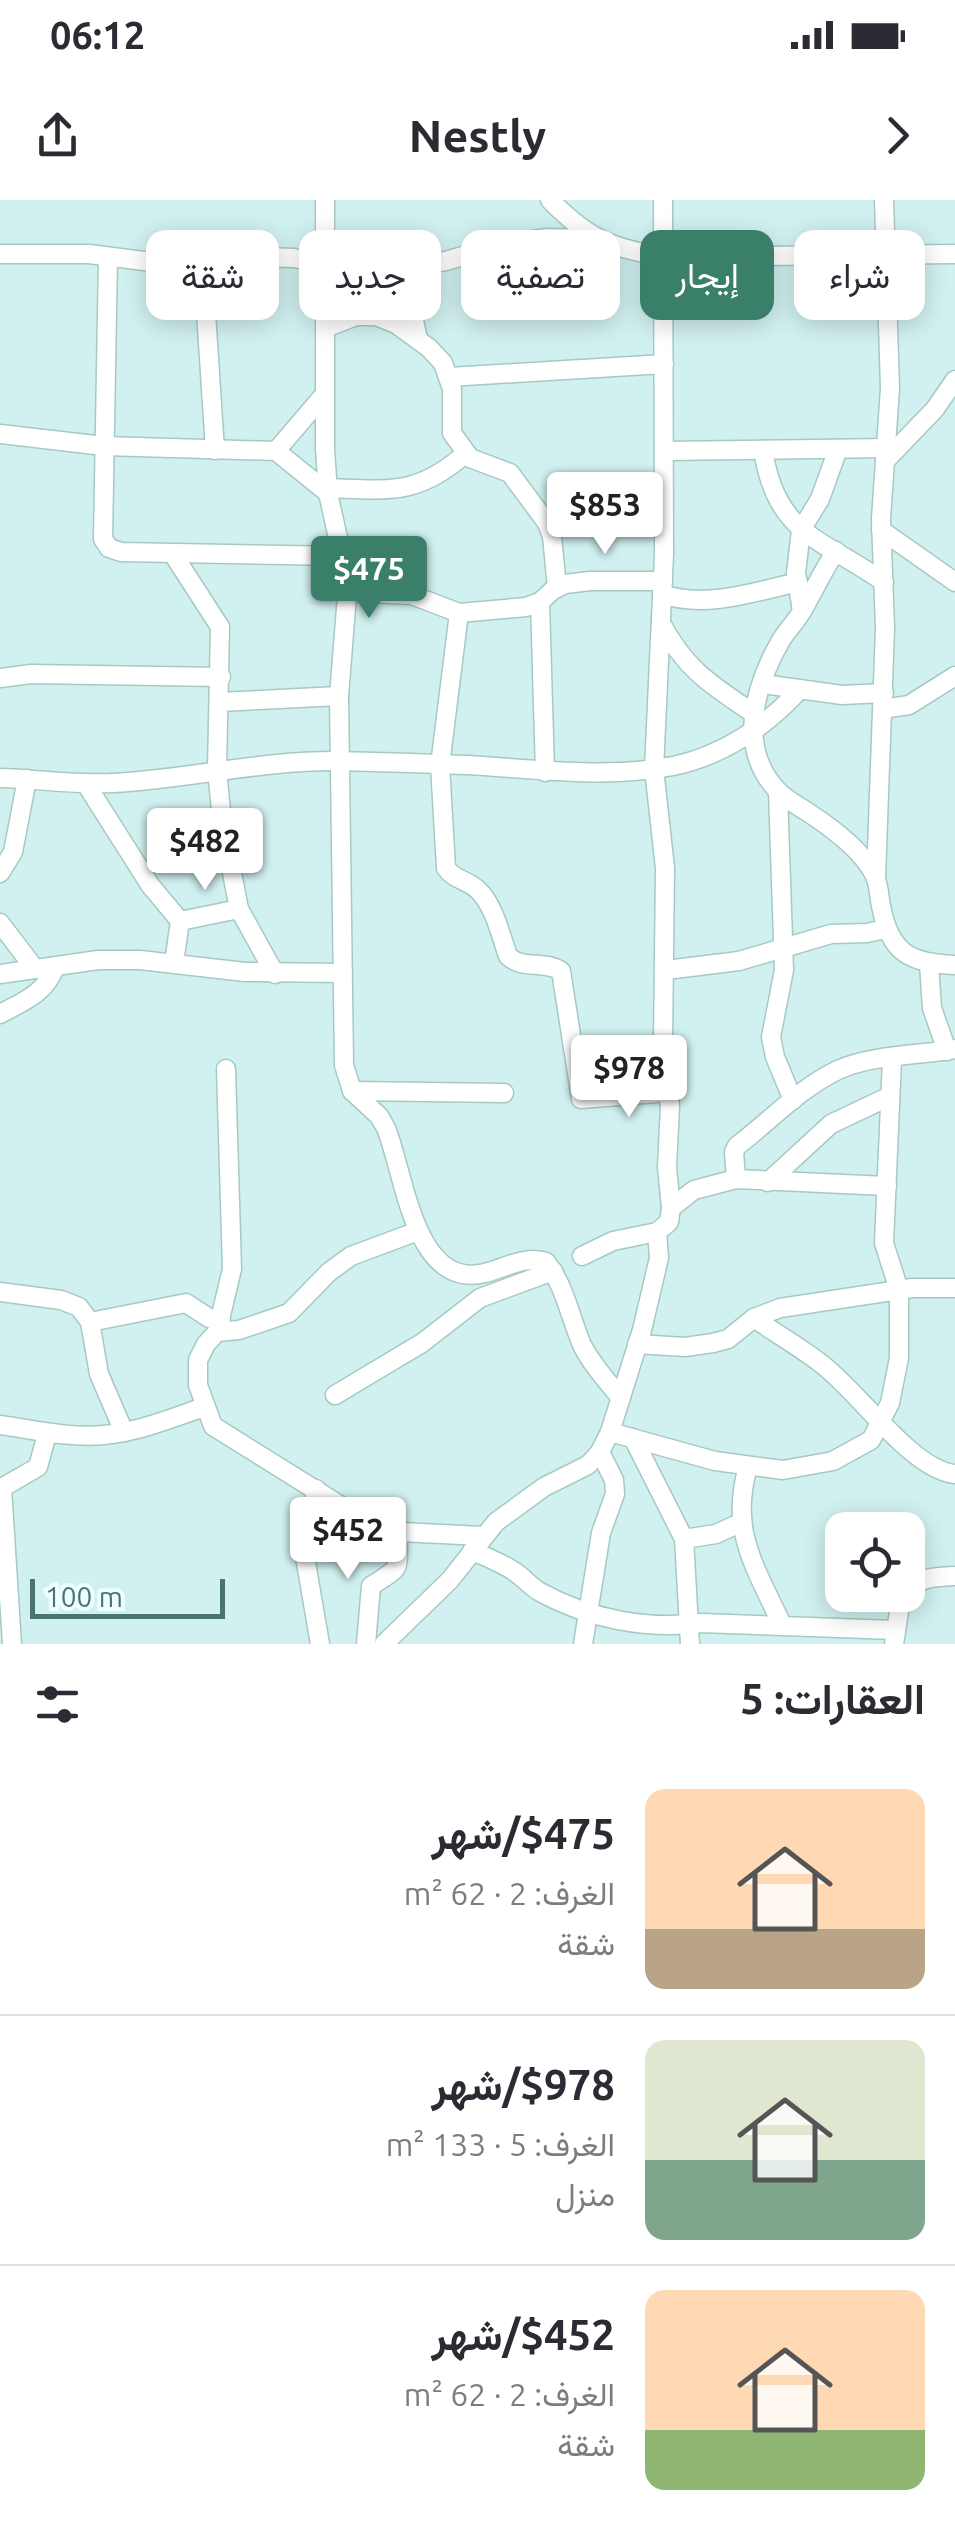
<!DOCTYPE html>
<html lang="ar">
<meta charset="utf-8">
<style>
:root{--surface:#fff;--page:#f2f2f3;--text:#2b2b33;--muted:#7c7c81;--line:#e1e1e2;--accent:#397f6a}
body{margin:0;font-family:Ubuntu,Vazirmatn,sans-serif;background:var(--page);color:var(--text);direction:rtl;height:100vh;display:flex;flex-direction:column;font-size:38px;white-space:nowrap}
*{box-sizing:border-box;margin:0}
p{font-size:32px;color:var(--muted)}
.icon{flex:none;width:55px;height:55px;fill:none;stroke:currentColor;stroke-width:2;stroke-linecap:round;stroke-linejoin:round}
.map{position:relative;height:1444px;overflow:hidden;direction:ltr}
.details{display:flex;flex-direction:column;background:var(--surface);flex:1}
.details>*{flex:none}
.top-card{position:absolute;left:30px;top:30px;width:895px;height:90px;direction:rtl;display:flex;gap:20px}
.fabs{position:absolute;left:825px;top:1312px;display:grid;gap:20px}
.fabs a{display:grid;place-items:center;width:100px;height:100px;border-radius:20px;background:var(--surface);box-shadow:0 5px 25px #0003;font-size:50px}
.scale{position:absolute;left:30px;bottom:25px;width:195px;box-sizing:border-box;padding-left:10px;border:5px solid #4a756c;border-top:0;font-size:28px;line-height:35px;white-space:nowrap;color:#4a756c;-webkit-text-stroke:8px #ecfeff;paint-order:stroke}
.price{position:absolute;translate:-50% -85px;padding:0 22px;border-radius:10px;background:#fff;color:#222;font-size:32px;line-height:65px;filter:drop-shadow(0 2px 5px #0008)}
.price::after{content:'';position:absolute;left:50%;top:60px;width:30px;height:22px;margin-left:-15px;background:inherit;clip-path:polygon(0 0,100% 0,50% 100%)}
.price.selected{background:var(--accent);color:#fff}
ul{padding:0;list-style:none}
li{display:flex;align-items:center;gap:30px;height:250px;padding:0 30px}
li+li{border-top:2px solid var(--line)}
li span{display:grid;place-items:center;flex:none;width:280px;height:200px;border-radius:20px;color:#555}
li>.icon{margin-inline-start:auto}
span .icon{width:120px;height:120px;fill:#fffc;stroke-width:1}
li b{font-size:42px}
h2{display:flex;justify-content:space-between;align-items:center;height:120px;padding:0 30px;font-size:42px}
.pill{padding:0 35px;border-radius:20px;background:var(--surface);box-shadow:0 5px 25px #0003;font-size:35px;line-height:90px}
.pill.selected{background:var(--accent);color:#fff}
.status{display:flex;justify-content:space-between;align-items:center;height:70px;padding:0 50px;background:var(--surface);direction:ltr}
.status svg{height:28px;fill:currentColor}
header{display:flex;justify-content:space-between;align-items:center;height:130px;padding:0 30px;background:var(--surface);font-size:45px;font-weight:700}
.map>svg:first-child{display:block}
.residential{fill:#d1f1f0;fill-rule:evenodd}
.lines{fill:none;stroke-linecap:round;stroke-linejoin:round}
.minor-casing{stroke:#a6c9c4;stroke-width:21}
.minor{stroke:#fff;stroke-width:18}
</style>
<div class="status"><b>06:12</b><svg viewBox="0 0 49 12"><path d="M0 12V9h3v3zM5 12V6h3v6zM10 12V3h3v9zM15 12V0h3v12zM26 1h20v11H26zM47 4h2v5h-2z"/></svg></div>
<header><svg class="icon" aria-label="forward" viewBox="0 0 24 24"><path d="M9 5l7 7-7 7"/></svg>Nestly<svg class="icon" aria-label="share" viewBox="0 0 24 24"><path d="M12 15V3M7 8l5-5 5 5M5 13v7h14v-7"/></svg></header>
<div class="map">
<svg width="955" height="1444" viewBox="0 0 955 1444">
<rect width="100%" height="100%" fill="#e5fcfc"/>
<path class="residential" d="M0,0H955V1444H0ZM842,1330H908V1395H842Z"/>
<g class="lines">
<g class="minor-casing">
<g id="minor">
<path d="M325,0V249L328,293L348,383L339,496L344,865L352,891L379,916L386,928C405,975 414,1090 485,1073C504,1068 527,1055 546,1062C565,1086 570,1117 582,1145C592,1165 607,1181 621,1198"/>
<path d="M550,0C588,39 611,48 664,57L955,54"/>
<polyline points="0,54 89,54 191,67 261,57 294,58 325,64 407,66 446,61 500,45 547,38 595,39"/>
<polyline points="108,57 103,339 109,348 121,352 342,356"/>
<polyline points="403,66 418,140"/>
<polyline points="203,67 215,250"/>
<polyline points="325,128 356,116 376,116 396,124 429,148 443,163 452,189 452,233 470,258 510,273 547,323 552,336 557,388"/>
<polyline points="449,177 664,164"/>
<polyline points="0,234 104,246 276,251 328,293"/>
<path d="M763,250C776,335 821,338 884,382"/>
<polyline points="276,251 323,196"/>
<polyline points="664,251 887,248"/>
<polyline points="885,261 935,209 955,180"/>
<path d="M327,288C389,290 418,296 466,253"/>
<polyline points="881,330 955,382"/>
<path d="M836,351C823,370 814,391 802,411C796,422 786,431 780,442C754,488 737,549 778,591C786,600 799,606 809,613C832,628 863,651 875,676C879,685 879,697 881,706C890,753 909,763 955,765"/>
<polyline points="173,354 220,427 217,570 222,621 239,709 275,774"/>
<polyline points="347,392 412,395 459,413 526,407 540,402 553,390 565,384 590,381 663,381"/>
<path d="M662,394C705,409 755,392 798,382"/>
<polyline points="540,402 545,572"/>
<polyline points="802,411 796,373 801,330 820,299 838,249"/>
<path d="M459,413L440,565L446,668C454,680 468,680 478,690C494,705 501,736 508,756C522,770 544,760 561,771L581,899L668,892"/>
<path d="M661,423C685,469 711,485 753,513"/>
<polyline points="0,478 31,474 221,477"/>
<polyline points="763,484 842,495 884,493"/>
<polyline points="220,502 339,496"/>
<polyline points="883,509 909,505 955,476"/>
<path d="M0,578C38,579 76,585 113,583C189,579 263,560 340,561C382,562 426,563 468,565C535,569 606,579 673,566C722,556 767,526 800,489"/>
<polyline points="86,584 150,685 180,721 174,763"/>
<polyline points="778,592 784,770 771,837 775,857 793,900"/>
<polyline points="0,673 13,652 27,579"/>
<polyline points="876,677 885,428 881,319 890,188 884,0"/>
<polyline points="180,721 239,709"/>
<polyline points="0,723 35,769"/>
<polyline points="929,764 932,808 947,851"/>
<polyline points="666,770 739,761 831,734 867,733 885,729"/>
<polyline points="0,774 98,760 140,760 245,772 343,773"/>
<path d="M0,814C24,801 45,794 55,767"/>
<polyline points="226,869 232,1069 217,1132 206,1144 198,1160 198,1185 213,1226 381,1331 482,1336"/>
<polyline points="352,891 504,893"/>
<path d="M736,979L734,952L737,946C770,921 800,888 838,870C869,855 921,855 955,849"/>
<polyline points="768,982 831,924 890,896"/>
<polyline points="671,1008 694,990 736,979 887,986"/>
<polyline points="582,1056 613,1041 657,1032 669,1022 671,1008 667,967 670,906 663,844 665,668 654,569 664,354 663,0"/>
<polyline points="0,1092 61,1100 79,1107 90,1122 99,1174 124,1232"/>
<path d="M754,1118C775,1133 798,1146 819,1162C857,1189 911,1270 955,1274"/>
<polyline points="90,1122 186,1103 209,1118 221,1120"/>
<polyline points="217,1132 239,1130 289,1113 329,1072 351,1056 418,1031"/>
<polyline points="637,1144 685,1147 713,1143 728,1139 754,1118 780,1108 912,1088 955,1088"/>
<polyline points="335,1195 422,1143 480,1098 553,1071"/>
<path d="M0,1225C35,1230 68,1238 104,1235C138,1232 172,1218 204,1207"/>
<polyline points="610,1232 715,1261 783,1270 833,1261 871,1240 890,1203 899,1158 899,1090 884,1043 892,859"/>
<polyline points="633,1238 684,1339 690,1444"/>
<path d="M748,1267C729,1331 756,1368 782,1425"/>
<polyline points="2,1288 12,1444"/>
<polyline points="0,1289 38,1267 47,1234"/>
<polyline points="316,1289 305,1357 320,1444"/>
<polyline points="684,1339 716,1334 740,1323"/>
<path d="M472,1351C487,1357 502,1363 515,1372C524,1378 531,1387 540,1392C589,1419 647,1430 701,1423L894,1430"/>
<path d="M908,1393C919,1376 936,1377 955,1376"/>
<path d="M366,1444L371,1386C403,1365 397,1374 398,1334"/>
<polyline points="384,1444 450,1380 496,1322 544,1287 588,1265 600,1252 610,1232 642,1130 659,1058 657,1032"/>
<polyline points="583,1444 601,1333 615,1294 614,1280 600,1252"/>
<polyline points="894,1444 900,1405 906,1395"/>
</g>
</g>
<use href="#minor" class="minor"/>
</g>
</svg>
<div class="fabs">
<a><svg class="icon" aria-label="locate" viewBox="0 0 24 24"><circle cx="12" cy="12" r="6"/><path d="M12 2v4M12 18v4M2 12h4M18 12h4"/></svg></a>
</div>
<div class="scale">100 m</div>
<b class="price" style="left:605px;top:357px">$853</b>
<b class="price selected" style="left:369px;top:421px">$475</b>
<b class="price" style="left:205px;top:693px">$482</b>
<b class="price" style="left:629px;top:920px">$978</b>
<b class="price" style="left:348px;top:1382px">$452</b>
<div class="top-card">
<a class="pill">شراء</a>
<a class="pill selected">إيجار</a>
<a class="pill">تصفية</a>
<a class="pill">جديد</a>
<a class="pill">شقة</a>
</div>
</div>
<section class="details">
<h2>العقارات: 5<svg class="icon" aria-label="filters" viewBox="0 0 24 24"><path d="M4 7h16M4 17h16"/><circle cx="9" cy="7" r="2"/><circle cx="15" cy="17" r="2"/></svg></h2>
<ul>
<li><span style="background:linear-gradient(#ffd9b3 70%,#b9a48a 0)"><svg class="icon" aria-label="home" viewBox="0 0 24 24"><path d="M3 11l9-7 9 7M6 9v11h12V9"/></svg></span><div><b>$475/شهر</b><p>الغرف: 2 · 62 m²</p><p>شقة</p></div></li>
<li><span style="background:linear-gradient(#dfe7d0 60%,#7fa58c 0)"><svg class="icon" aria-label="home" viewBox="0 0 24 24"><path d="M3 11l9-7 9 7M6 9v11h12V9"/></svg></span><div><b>$978/شهر</b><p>الغرف: 5 · 133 m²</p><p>منزل</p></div></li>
<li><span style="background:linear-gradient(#ffd9b3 70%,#8fb573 0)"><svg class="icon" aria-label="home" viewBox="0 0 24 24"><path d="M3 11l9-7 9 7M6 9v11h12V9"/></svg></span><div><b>$452/شهر</b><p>الغرف: 2 · 62 m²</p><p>شقة</p></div></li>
</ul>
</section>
